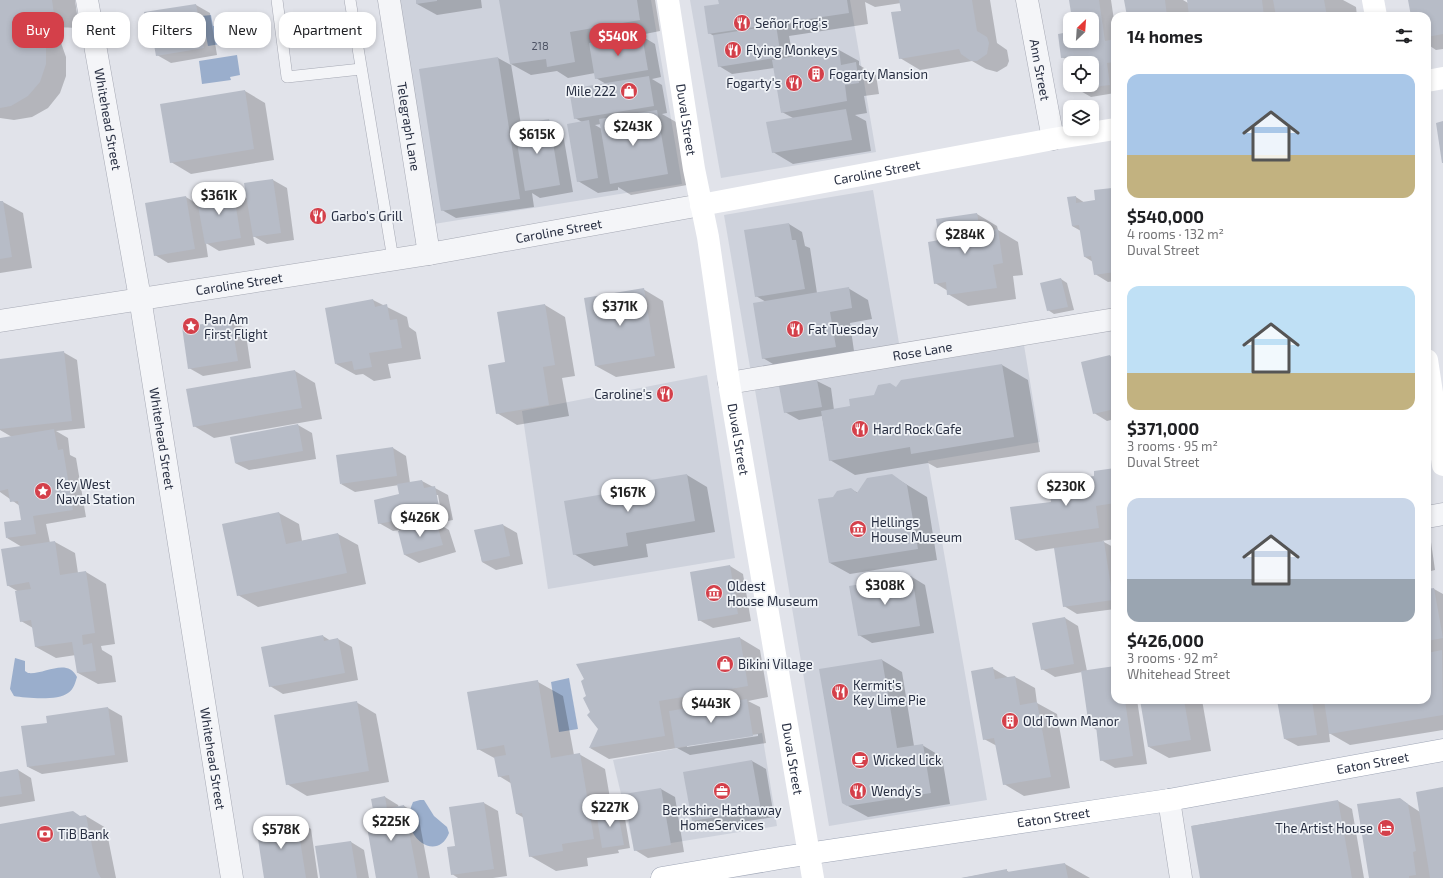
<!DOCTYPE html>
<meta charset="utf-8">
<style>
:root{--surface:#fff;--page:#f2f2f2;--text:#202124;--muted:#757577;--accent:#d4404a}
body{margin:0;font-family:"Exo 2",sans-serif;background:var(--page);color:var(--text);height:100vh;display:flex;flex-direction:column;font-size:15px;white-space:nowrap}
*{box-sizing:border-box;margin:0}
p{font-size:13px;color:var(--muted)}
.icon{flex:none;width:22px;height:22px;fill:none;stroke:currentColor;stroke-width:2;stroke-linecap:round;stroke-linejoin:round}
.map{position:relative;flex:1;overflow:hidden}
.side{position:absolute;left:1111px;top:12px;width:320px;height:692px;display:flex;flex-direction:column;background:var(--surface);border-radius:12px;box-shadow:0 2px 6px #0003}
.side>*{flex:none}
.banner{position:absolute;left:12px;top:12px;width:380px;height:36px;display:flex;gap:8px}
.needle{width:26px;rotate:25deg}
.tools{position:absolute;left:1063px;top:12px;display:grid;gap:8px}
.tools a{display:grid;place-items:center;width:36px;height:36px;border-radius:8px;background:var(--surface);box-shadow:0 2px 6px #0003;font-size:20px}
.price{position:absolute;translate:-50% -34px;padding:0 9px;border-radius:14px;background:#fff;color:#222;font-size:13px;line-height:26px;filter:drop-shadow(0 1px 2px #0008)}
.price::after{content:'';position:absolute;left:50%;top:24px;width:12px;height:9px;margin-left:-6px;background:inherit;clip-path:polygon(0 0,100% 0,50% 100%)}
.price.active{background:var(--accent);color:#fff}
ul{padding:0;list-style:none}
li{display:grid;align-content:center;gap:8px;height:212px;padding:0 16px}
li span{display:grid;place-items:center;height:124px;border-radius:12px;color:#555}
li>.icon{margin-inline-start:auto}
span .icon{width:72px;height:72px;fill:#fffc;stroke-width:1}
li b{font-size:17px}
h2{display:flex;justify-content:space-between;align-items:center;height:48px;padding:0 16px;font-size:17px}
.tag{padding:0 14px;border-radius:12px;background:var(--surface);box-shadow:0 2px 6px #0003;font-size:14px;line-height:36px}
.tag.active{background:var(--accent);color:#fff}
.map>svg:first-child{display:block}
.built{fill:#ced2dc}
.water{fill:#9aaecc}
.shadow{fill:#0003;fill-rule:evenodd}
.building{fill:#b7bcc7}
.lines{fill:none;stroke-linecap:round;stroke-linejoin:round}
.lane-casing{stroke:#a6a9b4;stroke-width:12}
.street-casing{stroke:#a6a9b4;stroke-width:23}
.primary-casing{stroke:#9fa6b6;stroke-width:23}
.lane{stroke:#f4f5f8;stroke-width:11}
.street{stroke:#f4f5f8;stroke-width:22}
.secondary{stroke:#fff;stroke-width:22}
.primary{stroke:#fff;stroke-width:22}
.labels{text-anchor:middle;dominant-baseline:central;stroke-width:3.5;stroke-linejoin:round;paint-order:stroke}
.number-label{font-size:11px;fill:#4c5263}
.poi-label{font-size:13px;fill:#282f42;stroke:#f0f3f7;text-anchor:start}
.street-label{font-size:13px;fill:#282f42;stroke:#f0f3f7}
</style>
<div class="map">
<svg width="1443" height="878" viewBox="0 0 1443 878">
<rect width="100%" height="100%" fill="#e1e3ea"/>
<g class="built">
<polygon points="396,0 651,0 682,184 434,224"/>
<polygon points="690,0 850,0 876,152 721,178"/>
<polygon points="873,190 900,349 751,373 724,215"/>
<polygon points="1023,339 1040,442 928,461 987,800 829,826 754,384"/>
<polygon points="707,375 735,558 548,589 522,411"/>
<polygon points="762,733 777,826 634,849 613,760"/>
</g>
<g class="water">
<polygon points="211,15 213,26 230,23 233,42 208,46 202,16"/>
<polygon points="237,55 240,75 230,77 231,80 202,84 199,61"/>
<path d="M15,658L25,661V671L28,673C44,675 67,657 77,677C75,683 74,689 68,693C58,701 26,698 14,696L10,689Z"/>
<polygon points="569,678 578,729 559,732 551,682"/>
<path d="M420,800H424L434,816L447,827L449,833C437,864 397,836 413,802Z"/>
</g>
<g class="shadow">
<polygon points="0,0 75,0 79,28 54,27 44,22 60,40 66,57 66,76 60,93 48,108 32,117 14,120 0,118"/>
<polygon points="417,0 481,0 482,8 437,15 417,4"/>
<path d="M500,0H655L660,31L640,35L655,44L661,77L652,79L662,85L667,113L662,114L676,122L687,185L631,195L618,187V190L598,193L578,181L582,122L575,118L606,84L596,78L595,73L568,78L557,71L531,75L511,64L521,125L548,120L562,128L573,192L540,198L532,193L534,207L456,218L442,210L498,58L511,65ZM601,124L602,129L595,125Z"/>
<polygon points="719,0 990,0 997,43 1007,50 1009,61 1007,66 997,72 986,69 972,61 920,70 900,58 902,12 901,3 875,7 865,2 868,24 789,36 793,57 839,50 859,61 859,65 876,75 879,94 864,96 867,113 855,115 866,121 871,151 793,164 773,152 793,118 782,112 774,68 732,74 719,66 714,36 709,33 720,4"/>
<polygon points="1070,0 1111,0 1115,27 1115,93 1091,97 1077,89 1077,85 1092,85 1092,63 1072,63 1062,57 1070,28 1070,41 1092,41 1092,19 1073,19"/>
<polygon points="1125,0 1183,0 1188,3 1188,0 1343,0 1356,7 1357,16 1128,16"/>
<polygon points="1409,0 1443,0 1443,49 1436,50 1427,44 1427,16 1412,16"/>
<polygon points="196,5 210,13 217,55 171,63 157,55 154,41 149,39"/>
<polygon points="245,91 265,103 274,160 191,174 171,162"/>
<polygon points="273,180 287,188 294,240 267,244 253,236 255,245 219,251 206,243 208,257 168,263 155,255 186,197 199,205 198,196 233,190 247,198"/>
<polygon points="1112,189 1115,191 1115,281 1108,282 1095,274 1093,262 1085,257 1081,231 1072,226 1076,197 1085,203 1096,201"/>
<polygon points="0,202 3,202 23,213 32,268 0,273"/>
<polygon points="977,214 997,226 998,230 1018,242 1023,275 1013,276 1016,299 968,306 948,294 948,291 935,283"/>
<polygon points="789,224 802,232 805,246 810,248 817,293 848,288 868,300 872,319 850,323 855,358 783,370 763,358 766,302 756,296"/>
<polygon points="1061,279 1067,283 1074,310 1054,314 1048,310"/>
<polygon points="643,289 663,301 675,368 616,377 596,366"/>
<polygon points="373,300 407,317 409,327 416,332 421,359 388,364 391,378 374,381 363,374 356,375 336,364"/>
<polygon points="545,305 565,317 575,376 562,378 569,416 517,425 497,413 506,363"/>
<polygon points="231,321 245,328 251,368 203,376 189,368"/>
<polygon points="63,352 77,360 85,428 56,431 68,438 70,455 76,458 86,517 46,524 50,543 55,542 75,553 78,573 86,572 106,584 115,644 101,646 102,650 112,656 116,682 98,684 78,673 76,655 56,658 36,647 33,628 21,621 19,592 7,585 22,547 7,538 22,521 20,506 0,492 0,439 12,437 0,430 0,360"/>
<polygon points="1110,356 1115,359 1115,419 1107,421 1094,413"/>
<polygon points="1002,365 1028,380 1040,452 937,468 928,463 855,475 830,460 822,416 799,420 785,412 781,387 817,381 831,388 834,410 851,407 897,388"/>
<polygon points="295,371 315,383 322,419 214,438 194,426 188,390"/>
<polygon points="298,425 312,433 316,459 249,470 235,463"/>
<path d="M393,448L406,456L410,483L422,481L448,495L453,520L437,523L449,530L456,552L419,563L405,555L399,530L393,531L379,523L401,495L399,485L355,492L341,484ZM436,495H438L442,517H440Z"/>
<polygon points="1115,469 1115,539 1102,541 1115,548 1115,609 1077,614 1064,606 1055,548 1036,551 1016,539 1052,503 1096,476"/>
<polygon points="687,475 707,487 715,532 646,544 648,557 594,566 574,554 628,491 627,485"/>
<polygon points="891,475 927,497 937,560 850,574 830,563 833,498 851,489 858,493"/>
<polygon points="279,513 299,524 302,541 338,534 358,545 366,584 258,607 238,595"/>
<polygon points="503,525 517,533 523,564 496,570 482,562 476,531"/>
<polygon points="1427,539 1431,542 1435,570 1427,572"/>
<polygon points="730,566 743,574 751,621 713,628 699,620"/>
<polygon points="912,577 925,585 934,633 872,643 859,635"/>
<polygon points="1434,589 1443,594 1443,730 1350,745 1329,733 1330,742 1298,746 1285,739 1278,700 1427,700 1427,590"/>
<polygon points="1065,618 1078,626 1087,671 1115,667 1115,700 1137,700 1147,764 1115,768 1101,760 1097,730 1090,726 1082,672 1055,677 1042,669"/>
<polygon points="323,636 331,641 338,639 352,647 358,680 283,694 270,686"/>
<path d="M740,638L760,650L768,697L748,701L760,707L766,743L690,755L677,748L609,759L590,748ZM758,734V736L687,747V745Z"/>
<polygon points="882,660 902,672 914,746 922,745 942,757 950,804 868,817 848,806"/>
<polygon points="992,668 1009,678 1015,677 1035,688 1037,703 1057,714 1070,788 1024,796 1004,784 997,746 984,739"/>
<polygon points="538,682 563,696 574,755 579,754 605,769 612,810 617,809 624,813 630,848 618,850 619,853 587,858 588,866 556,871 530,856 524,818 517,814 512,784 499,776 496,759 478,749"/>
<polygon points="1141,700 1202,700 1211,751 1169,758 1149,747"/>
<polygon points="356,702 376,714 389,782 307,796 287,784"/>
<polygon points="108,708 122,716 128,762 42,774 28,767 48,724"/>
<polygon points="752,761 766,769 774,817 706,828 693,821"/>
<polygon points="18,770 31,778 35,801 0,807 0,773"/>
<polygon points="1443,788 1443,878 1370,878 1400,799 1420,812"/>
<polygon points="661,789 675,797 684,852 648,858 635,850"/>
<polygon points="385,797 398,805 399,808 404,806 418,814 430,878 377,878 377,827"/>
<polygon points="1338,801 1352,809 1364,878 1201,878 1192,826"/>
<polygon points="484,803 498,811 507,876 493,878 458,878 452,874 456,847"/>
<polygon points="86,816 106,828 116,878 0,878 0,825"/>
<polygon points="297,821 311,829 318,878 265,878 257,827"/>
<polygon points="351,842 364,850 369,878 321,878"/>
<polygon points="1065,864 1090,878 962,878 1006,870 1010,873"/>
</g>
<g class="building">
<polygon points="0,0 52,0 54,14 27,13 40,27 46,45 46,64 40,82 28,96 11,106 0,108"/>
<polygon points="416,0 437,0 437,1 416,4"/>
<polygon points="499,0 637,0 640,20 570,32 575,62 547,67 546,59 510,64"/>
<polygon points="718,0 847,0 849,13 708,34 704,6 719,4"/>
<polygon points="899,0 972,0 977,31 987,37 989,43 987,54 977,61 971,61 961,54 959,49 899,59 891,12 901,11"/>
<polygon points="1069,0 1099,0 1105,41 1115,39 1115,62 1107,63 1110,85 1076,89 1076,85 1092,85 1092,63 1073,63 1072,57 1061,58 1058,34 1069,32 1068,27 1070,27 1070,41 1092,41 1092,19 1072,19"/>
<polygon points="1124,0 1165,0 1167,16 1127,16"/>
<polygon points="1187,0 1262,0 1264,16 1189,16"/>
<polygon points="1273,0 1324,0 1327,16 1276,16"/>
<polygon points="1408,0 1443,0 1443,34 1427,37 1427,16 1411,16"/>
<polygon points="196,4 204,48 156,56 153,39 148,39 144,12"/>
<polygon points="776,25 781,57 718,67 713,35"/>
<polygon points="642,35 648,70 595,79 589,43"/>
<polygon points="839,49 841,65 856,62 859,83 845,85 847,101 781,113 772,60"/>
<polygon points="498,57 520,199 441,211 419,69"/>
<polygon points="649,76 654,106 574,119 569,89"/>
<polygon points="245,90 254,149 170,163 160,104"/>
<polygon points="846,109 852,140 772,153 766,122"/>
<polygon points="657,110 668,174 610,184 599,119"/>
<polygon points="549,119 560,185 525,191 514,125"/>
<polygon points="589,120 598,178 577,182 567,124"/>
<polygon points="1443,121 1443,163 1442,163 1436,123"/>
<polygon points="273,179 281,233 253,237 244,183"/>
<polygon points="1112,188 1113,196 1115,196 1115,272 1094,275 1091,256 1084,257 1079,225 1072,226 1067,197 1076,196 1076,203 1095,200 1094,190"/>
<polygon points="233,189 241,238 205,244 196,195"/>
<polygon points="186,196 195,249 154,256 145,203"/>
<polygon points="0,201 3,201 12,257 0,259"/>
<polygon points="977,213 979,225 986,224 987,231 998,229 1003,263 993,265 997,288 947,295 946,282 934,284 928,242 939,240 936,219"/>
<polygon points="789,223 792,240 796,240 805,289 755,297 744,230"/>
<polygon points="1061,278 1068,307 1047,311 1040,283"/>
<polygon points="849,287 852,308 830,312 836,347 762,359 753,303"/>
<polygon points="644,288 655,356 595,366 584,298"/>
<polygon points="373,299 375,307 387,304 390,320 397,319 402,348 369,353 372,367 354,370 352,361 335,364 325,308"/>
<polygon points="545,304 555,365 543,367 549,405 496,414 488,365 505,362 497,312"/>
<polygon points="231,320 238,361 188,369 182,327"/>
<polygon points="64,351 72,421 0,429 0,359"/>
<polygon points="1110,355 1115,377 1115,409 1093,414 1081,362"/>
<polygon points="1002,364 1014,437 911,454 910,447 829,461 821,411 850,406 849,399 874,395 878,385 890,383 896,387 901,380"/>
<polygon points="295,370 302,408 193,427 186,389"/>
<polygon points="817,380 822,407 784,413 779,386"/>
<polygon points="298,424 303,451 235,463 230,437"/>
<polygon points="54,429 58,450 63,449 73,510 33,516 36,534 6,538 4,522 21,520 18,501 10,502 8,489 0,491 0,438"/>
<polygon points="393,447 397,476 340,484 336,455"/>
<polygon points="1115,468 1115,503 1096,506 1099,528 1015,540 1010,507 1051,502 1048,482 1094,476 1094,471"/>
<polygon points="687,474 695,521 626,533 628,546 573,555 564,501 627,490 626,484"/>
<polygon points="892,474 907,485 918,549 829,563 818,499 833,497 837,491 851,488 857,493 867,478"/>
<polygon points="422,480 424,488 435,486 440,512 378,524 374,500 399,494 397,484"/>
<polygon points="279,512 286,544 338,533 347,573 237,596 222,524"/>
<polygon points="436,521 443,545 404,555 398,531"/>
<polygon points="503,524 510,556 482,562 474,530"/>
<polygon points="55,541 60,575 86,571 95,633 82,635 83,645 92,643 96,671 77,673 72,642 35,647 31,620 20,622 15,591 31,589 29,582 7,586 1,549"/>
<polygon points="1104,541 1113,600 1063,607 1054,548"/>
<polygon points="730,565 738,614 698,621 690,572"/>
<polygon points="912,576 920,626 858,636 849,586"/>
<polygon points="1434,588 1443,638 1427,641 1427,589"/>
<polygon points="1065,617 1074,664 1041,670 1032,623"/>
<polygon points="323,635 324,641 338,638 345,673 269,687 261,647"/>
<polygon points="740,637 748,686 659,701 665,736 589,748 598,729 587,715 590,712 583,698 586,696 581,681 584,679 576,664"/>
<polygon points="1442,650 1443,715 1329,734 1324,700 1427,700 1427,653"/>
<polygon points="882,659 897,748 923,744 931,793 847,806 842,803 819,669"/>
<polygon points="1115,666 1115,700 1125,700 1133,756 1100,761 1096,726 1089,727 1081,671"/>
<polygon points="993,667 995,679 1015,676 1020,705 1037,702 1051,777 1003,785 994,738 983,740 971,671"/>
<polygon points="538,680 551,758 580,753 594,839 562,844 563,851 529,857 522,813 516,814 509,775 498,777 494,757 506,755 504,745 477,750 467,692"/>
<polygon points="747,699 753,736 675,748 669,711"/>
<polygon points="1140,700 1184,700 1191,740 1148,747"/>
<polygon points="1277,700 1312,700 1317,735 1284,739"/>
<polygon points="357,701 369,771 286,785 274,715"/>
<polygon points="108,707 115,755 27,767 21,726 47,723 46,716"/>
<polygon points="752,760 761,810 692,821 683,772"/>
<polygon points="18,769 22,794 0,797 0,772"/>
<polygon points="1443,787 1443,878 1430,878 1416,792"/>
<polygon points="661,788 671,845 634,851 624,794"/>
<polygon points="385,796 387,809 404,805 418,878 376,878 367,827 376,826 371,799"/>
<polygon points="1400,798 1408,804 1416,851 1413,852 1416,875 1409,876 1409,878 1369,878 1357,804"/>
<polygon points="1338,800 1352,878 1200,878 1191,826"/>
<polygon points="484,802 494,869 451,875 447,847 455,846 449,807"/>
<polygon points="617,808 624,845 602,848 596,812"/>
<polygon points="73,811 80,816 86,815 97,871 101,878 0,878 0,824"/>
<polygon points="297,820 306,878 264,878 256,826"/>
<polygon points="351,841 357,878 320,878 315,846"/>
<polygon points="1065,863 1068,878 961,878 1007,869 1007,872"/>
</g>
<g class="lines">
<g class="lane-casing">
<g id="lane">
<polyline points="277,0 287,77 361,69"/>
<polyline points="350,0 393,259"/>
</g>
</g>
<g class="street-casing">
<g id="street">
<path id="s1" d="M87,0L140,298L232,878"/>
<path id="s2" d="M389,0L429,254"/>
<path id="s3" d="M1027,0L1053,139"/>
<path id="s4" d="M0,321L429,254L701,205"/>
<path id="s5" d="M729,383L1115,319"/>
<polyline points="1427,517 1443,514"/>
<polyline points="1169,800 1181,878"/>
</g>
</g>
<g class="primary-casing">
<g id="primary">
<path id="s8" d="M662,878L780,858L1169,800L1443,750"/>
</g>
</g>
<use href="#lane" class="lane"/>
<use href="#street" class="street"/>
<g class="secondary">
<path id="s6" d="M668,0L694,169L708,237L729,383L813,878"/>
<polyline points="1373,0 1376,16"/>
<polyline points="1427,81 1443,78"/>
<path id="s7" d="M701,205L1053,139L1115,129"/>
<polyline points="1427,360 1443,465"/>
</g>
<use href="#primary" class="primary"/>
</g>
<defs>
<g id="restaurant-disc" transform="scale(0.9)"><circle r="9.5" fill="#d4404a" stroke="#f0f3f7"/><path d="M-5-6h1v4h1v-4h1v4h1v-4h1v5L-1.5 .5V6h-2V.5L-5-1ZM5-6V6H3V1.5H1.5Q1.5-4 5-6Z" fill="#fff"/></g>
<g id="building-disc" transform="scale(0.9)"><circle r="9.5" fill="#d4404a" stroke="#f0f3f7"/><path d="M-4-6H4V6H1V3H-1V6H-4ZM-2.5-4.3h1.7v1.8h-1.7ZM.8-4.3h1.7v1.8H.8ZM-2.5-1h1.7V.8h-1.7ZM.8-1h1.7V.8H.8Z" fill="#fff"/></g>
<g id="shop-disc" transform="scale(0.9)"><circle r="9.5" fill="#d4404a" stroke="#f0f3f7"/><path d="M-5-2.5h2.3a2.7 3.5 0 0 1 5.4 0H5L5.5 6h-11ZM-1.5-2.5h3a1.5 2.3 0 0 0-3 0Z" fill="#fff"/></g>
<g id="sight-disc" transform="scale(0.9)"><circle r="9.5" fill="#d4404a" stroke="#f0f3f7"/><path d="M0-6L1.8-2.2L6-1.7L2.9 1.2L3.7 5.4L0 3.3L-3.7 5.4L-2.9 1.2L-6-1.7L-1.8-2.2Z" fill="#fff"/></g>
<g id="museum-disc" transform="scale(0.9)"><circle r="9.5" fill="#d4404a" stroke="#f0f3f7"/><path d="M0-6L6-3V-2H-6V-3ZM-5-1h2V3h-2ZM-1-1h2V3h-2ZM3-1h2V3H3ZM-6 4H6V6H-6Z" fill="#fff"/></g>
<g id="cafe-disc" transform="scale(0.9)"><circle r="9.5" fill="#d4404a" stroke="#f0f3f7"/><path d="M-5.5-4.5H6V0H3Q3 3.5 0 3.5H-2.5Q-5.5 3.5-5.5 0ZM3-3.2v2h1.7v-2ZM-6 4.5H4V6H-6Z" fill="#fff"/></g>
<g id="office-disc" transform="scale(0.9)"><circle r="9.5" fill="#d4404a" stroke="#f0f3f7"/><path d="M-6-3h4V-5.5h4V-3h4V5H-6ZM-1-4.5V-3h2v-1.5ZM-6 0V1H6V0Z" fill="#fff"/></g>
<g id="hotel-disc" transform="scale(0.9)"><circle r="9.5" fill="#d4404a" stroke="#f0f3f7"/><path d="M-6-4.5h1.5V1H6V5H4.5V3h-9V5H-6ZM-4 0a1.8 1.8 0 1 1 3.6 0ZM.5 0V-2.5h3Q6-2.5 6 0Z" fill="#fff"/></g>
<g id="bank-disc" transform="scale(0.9)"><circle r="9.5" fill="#d4404a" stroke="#f0f3f7"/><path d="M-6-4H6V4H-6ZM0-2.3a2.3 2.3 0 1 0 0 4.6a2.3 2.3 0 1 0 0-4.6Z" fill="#fff"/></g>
</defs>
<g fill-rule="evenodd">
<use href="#restaurant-disc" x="742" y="23"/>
<use href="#restaurant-disc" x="733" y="50"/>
<use href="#building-disc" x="816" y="74"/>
<use href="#restaurant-disc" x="794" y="83"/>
<use href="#shop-disc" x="629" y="91"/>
<use href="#restaurant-disc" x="318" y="216"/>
<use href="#sight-disc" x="191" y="326"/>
<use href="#restaurant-disc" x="795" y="329"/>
<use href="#restaurant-disc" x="665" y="394"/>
<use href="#restaurant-disc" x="860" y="429"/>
<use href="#sight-disc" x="43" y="491"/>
<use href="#museum-disc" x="858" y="529"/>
<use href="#museum-disc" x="714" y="593"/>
<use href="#shop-disc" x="725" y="664"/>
<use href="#restaurant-disc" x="840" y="692"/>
<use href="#building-disc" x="1010" y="721"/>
<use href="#cafe-disc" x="860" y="760"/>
<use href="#office-disc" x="722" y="791"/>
<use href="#restaurant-disc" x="858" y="791"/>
<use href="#hotel-disc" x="1386" y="828"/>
<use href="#bank-disc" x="45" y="834"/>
</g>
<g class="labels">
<g class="number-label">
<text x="540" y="45">218</text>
</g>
<g class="poi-label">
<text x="755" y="23">Señor Frog's</text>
<text x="746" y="50">Flying Monkeys</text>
<text x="829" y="74">Fogarty Mansion</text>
<text x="781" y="83" text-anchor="end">Fogarty's</text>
<text x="616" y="91" text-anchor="end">Mile 222</text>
<text x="331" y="216">Garbo's Grill</text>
<text x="204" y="319">Pan Am<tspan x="204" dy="15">First Flight</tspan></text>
<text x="808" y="329">Fat Tuesday</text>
<text x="652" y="394" text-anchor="end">Caroline's</text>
<text x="873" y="429">Hard Rock Cafe</text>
<text x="56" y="484">Key West<tspan x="56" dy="15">Naval Station</tspan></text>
<text x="871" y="522">Hellings<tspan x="871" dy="15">House Museum</tspan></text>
<text x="727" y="586">Oldest<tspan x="727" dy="15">House Museum</tspan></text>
<text x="738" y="664">Bikini Village</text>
<text x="853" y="685">Kermit's<tspan x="853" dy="15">Key Lime Pie</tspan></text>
<text x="1023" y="721">Old Town Manor</text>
<text x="873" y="760">Wicked Lick</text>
<text x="871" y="791">Wendy's</text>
<text x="722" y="810" text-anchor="middle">Berkshire Hathaway<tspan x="722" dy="15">HomeServices</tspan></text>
<text x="1373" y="828" text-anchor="end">The Artist House</text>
<text x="58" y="834">TiB Bank</text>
</g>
<g class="street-label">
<text stroke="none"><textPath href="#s3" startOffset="71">Ann Street</textPath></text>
<text stroke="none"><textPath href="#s1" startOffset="121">Whitehead Street</textPath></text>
<text stroke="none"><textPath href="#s6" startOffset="121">Duval Street</textPath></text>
<text stroke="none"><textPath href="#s2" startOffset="128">Telegraph Lane</textPath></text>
<text stroke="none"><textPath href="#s7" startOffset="179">Caroline Street</textPath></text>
<text stroke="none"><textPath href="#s4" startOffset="566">Caroline Street</textPath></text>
<text stroke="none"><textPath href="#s4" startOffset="242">Caroline Street</textPath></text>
<text stroke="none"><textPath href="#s5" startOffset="196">Rose Lane</textPath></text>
<text stroke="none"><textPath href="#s1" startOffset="445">Whitehead Street</textPath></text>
<text stroke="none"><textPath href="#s6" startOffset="445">Duval Street</textPath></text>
<text stroke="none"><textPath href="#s1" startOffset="769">Whitehead Street</textPath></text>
<text stroke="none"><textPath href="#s6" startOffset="769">Duval Street</textPath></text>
<text stroke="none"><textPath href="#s8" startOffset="720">Eaton Street</textPath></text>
<text stroke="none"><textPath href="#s8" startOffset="396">Eaton Street</textPath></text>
</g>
</g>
</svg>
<div class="tools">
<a><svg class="needle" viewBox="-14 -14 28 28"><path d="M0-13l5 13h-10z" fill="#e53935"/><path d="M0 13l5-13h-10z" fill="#757577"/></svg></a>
<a><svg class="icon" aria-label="locate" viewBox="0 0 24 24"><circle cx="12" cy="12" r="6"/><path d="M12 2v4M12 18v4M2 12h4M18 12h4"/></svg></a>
<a><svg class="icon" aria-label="layers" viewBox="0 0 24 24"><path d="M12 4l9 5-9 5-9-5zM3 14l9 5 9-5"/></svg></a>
</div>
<b class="price active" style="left:618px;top:57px">$540K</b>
<b class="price" style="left:633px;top:147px">$243K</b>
<b class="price" style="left:537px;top:155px">$615K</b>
<b class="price" style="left:219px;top:216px">$361K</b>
<b class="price" style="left:965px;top:255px">$284K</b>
<b class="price" style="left:620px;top:327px">$371K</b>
<b class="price" style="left:1066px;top:507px">$230K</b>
<b class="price" style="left:628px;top:513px">$167K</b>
<b class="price" style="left:420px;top:538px">$426K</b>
<b class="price" style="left:885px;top:606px">$308K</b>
<b class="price" style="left:711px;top:724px">$443K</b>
<b class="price" style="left:610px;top:828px">$227K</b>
<b class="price" style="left:391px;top:842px">$225K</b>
<b class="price" style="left:281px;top:850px">$578K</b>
<div class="banner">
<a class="tag active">Buy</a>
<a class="tag">Rent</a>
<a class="tag">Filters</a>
<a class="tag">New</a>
<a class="tag">Apartment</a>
</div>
<section class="side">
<h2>14 homes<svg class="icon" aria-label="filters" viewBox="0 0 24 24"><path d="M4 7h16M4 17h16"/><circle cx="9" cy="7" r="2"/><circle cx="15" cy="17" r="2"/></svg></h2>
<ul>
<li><span style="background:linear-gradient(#a9c7e8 65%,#c2b280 0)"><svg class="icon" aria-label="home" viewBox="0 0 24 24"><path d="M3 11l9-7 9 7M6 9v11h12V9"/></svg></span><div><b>$540,000</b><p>4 rooms · 132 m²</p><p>Duval Street</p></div></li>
<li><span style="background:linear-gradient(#bfe0f5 70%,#c2b280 0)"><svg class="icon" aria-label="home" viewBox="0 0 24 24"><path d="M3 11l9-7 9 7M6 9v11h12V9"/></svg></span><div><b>$371,000</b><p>3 rooms · 95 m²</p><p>Duval Street</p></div></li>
<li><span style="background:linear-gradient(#c9d6e8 65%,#9aa5b1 0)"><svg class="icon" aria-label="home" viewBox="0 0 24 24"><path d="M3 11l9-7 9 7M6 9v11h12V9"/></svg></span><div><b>$426,000</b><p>3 rooms · 92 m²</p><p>Whitehead Street</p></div></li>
</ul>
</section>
</div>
